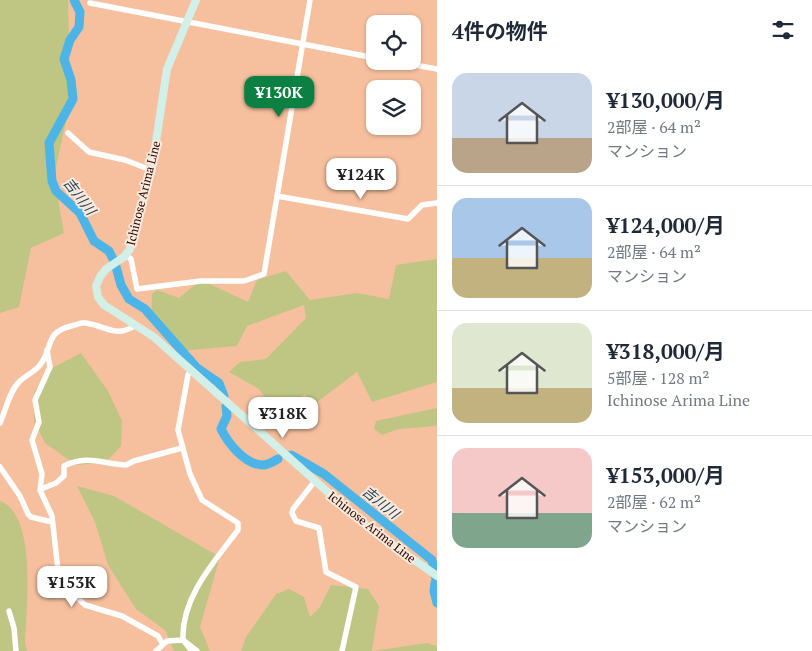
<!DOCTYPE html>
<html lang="ja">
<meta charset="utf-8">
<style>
:root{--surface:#fff;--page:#f2f2f3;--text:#1f2937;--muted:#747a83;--line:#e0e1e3;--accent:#0b8043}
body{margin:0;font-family:"PT Serif","Noto Sans JP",serif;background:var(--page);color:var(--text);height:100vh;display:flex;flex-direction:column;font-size:19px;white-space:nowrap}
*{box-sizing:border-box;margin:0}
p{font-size:16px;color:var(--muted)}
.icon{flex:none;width:28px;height:28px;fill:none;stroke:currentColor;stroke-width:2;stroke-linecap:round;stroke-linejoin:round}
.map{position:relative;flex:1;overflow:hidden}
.panel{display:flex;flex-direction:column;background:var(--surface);width:375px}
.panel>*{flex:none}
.tools{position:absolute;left:366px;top:15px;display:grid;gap:10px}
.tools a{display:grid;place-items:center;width:55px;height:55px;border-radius:10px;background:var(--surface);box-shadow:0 1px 4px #0004;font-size:25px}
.price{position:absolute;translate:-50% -42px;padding:0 11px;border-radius:10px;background:#fff;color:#222;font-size:16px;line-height:32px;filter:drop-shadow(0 1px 2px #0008)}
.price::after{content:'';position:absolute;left:50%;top:30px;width:15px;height:11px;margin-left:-8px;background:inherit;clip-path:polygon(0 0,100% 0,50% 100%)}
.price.active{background:var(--accent);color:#fff}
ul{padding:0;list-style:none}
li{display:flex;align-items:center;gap:15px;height:125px;padding:0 15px}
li+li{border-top:1px solid var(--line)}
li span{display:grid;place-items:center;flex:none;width:140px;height:100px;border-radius:15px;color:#555}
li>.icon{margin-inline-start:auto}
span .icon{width:60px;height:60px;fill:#fffc;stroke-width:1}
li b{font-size:21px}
h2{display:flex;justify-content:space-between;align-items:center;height:60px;padding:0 15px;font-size:21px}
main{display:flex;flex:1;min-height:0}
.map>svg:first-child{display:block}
.green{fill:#bfc583}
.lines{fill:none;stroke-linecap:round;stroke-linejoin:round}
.river{stroke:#4db4e7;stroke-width:9}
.street{stroke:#fff;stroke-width:5.5}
.secondary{stroke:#d2f0e8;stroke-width:8}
.labels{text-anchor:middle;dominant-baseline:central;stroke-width:4;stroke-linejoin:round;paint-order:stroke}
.street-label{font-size:12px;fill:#1e0700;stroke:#fee9dc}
.water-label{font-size:14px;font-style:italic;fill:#184359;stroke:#fee9dc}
</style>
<main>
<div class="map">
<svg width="437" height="651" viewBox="0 0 437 651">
<rect width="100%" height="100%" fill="#f6c09e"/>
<g class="green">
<polygon points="0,0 68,0 70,103 54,176 64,233 31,248 19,307 0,313"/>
<polygon points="437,259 437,382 372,402 357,372 312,406 305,394 292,402 270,404 259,389 229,372 240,362 266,359 306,318 304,305 247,326 237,346 181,351 172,346 151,318 152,294 157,290 179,298 201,280 248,302 257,280 286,271 310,300 357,293 389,299 396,265"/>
<polygon points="81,353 108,391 122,421 121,446 105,463 76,465 45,443 34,421 34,392 50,369"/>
<polygon points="437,408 437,426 398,429 382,435 374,429 376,421"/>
<polygon points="77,486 114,496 220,557 200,627 210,651 174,651 165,630 136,609 108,565 95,522"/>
<path d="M0,501C38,515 26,611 25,643L27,651H0Z"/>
<polygon points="331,585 368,589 379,606 372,651 241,651 246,637 276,594 289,589 304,597 310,617 320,607"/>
<polygon points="427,643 437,646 437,651 373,651"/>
</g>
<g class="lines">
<g class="river">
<polyline points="74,0 80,12 79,27 70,40 64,59 71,80 73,99 49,143 52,181 56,191 80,213 94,241 109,251 115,263 121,285 129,299 145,309 197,368 219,383 224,396"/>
<path d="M226,406L227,416L221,429C228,443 245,465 263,465C268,465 274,461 278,459"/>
<polyline points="291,455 324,474 432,560 437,584"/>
<polyline points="435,583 434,591 437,603"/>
</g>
<g class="street">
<polyline points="90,3 375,58"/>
<polyline points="393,61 437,69"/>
<polyline points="68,133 89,152 125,160 151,170"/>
<polyline points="277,196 408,219 422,205 437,203"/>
<polyline points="126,255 131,259 137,289 201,281 244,281 264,274 310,0"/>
<polyline points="47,350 50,367 35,400 39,422 32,440 42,474 40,490 52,516 59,580 85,605 122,616 158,636 162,643"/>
<path d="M191,370L188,375L178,430L190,474L202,500L238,523V530C214,562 181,598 183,640L192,651"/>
<path d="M0,423C6,410 9,392 19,382C26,375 35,372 40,365C54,347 44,333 71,326C76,325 81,322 86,323C107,326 115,339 136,325"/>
<polyline points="0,467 20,496 28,514 31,517 52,522"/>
<polyline points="314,482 293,509 292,513 296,521 319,528 326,572 356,587 342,651"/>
<path d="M41,489L56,483L64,476V466C87,454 103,464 126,465L134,461L182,448"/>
<polyline points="9,611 14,628 16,651"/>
<polyline points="156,651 167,641 183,640 197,651"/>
</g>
<polyline class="secondary" points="196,0 167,69 152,168 130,249 124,257 106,269 100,277 96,286 98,297 104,305 154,337 340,503 374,532 437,576"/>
</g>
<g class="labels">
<g class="street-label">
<text transform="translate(143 193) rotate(-76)">Ichinose Arima Line</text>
<text transform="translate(372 527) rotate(38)">Ichinose Arima Line</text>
</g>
<g class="water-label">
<text transform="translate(80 196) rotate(52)">吉川川</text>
<text transform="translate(381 502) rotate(39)">吉川川</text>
</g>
</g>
</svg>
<div class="tools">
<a><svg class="icon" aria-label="locate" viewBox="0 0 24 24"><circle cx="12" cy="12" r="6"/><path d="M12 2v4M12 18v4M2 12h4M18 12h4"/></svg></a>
<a><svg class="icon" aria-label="layers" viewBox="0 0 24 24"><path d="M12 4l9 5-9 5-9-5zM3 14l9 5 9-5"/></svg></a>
</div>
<b class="price active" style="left:279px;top:118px">¥130K</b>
<b class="price" style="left:361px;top:200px">¥124K</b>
<b class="price" style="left:283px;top:439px">¥318K</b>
<b class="price" style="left:72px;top:608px">¥153K</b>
</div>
<section class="panel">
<h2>4件の物件<svg class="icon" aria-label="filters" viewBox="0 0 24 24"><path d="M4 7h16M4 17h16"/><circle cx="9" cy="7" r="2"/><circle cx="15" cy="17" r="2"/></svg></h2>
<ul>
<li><span style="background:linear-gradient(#c9d6e8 65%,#b9a48a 0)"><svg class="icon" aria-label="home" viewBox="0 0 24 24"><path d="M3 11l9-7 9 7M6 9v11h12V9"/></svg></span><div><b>¥130,000/月</b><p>2部屋 · 64 m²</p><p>マンション</p></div></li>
<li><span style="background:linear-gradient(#a9c7e8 60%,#c2b280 0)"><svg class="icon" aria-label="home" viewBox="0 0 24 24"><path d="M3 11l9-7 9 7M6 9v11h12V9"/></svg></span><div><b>¥124,000/月</b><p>2部屋 · 64 m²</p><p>マンション</p></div></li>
<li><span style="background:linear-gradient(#dfe7d0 65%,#c2b280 0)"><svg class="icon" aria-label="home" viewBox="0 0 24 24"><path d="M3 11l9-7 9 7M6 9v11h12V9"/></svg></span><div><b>¥318,000/月</b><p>5部屋 · 128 m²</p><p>Ichinose Arima Line</p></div></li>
<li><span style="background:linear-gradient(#f6c9c9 65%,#7fa58c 0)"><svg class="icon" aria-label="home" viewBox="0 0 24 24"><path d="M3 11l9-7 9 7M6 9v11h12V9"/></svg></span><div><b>¥153,000/月</b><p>2部屋 · 62 m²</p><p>マンション</p></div></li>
</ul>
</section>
</main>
